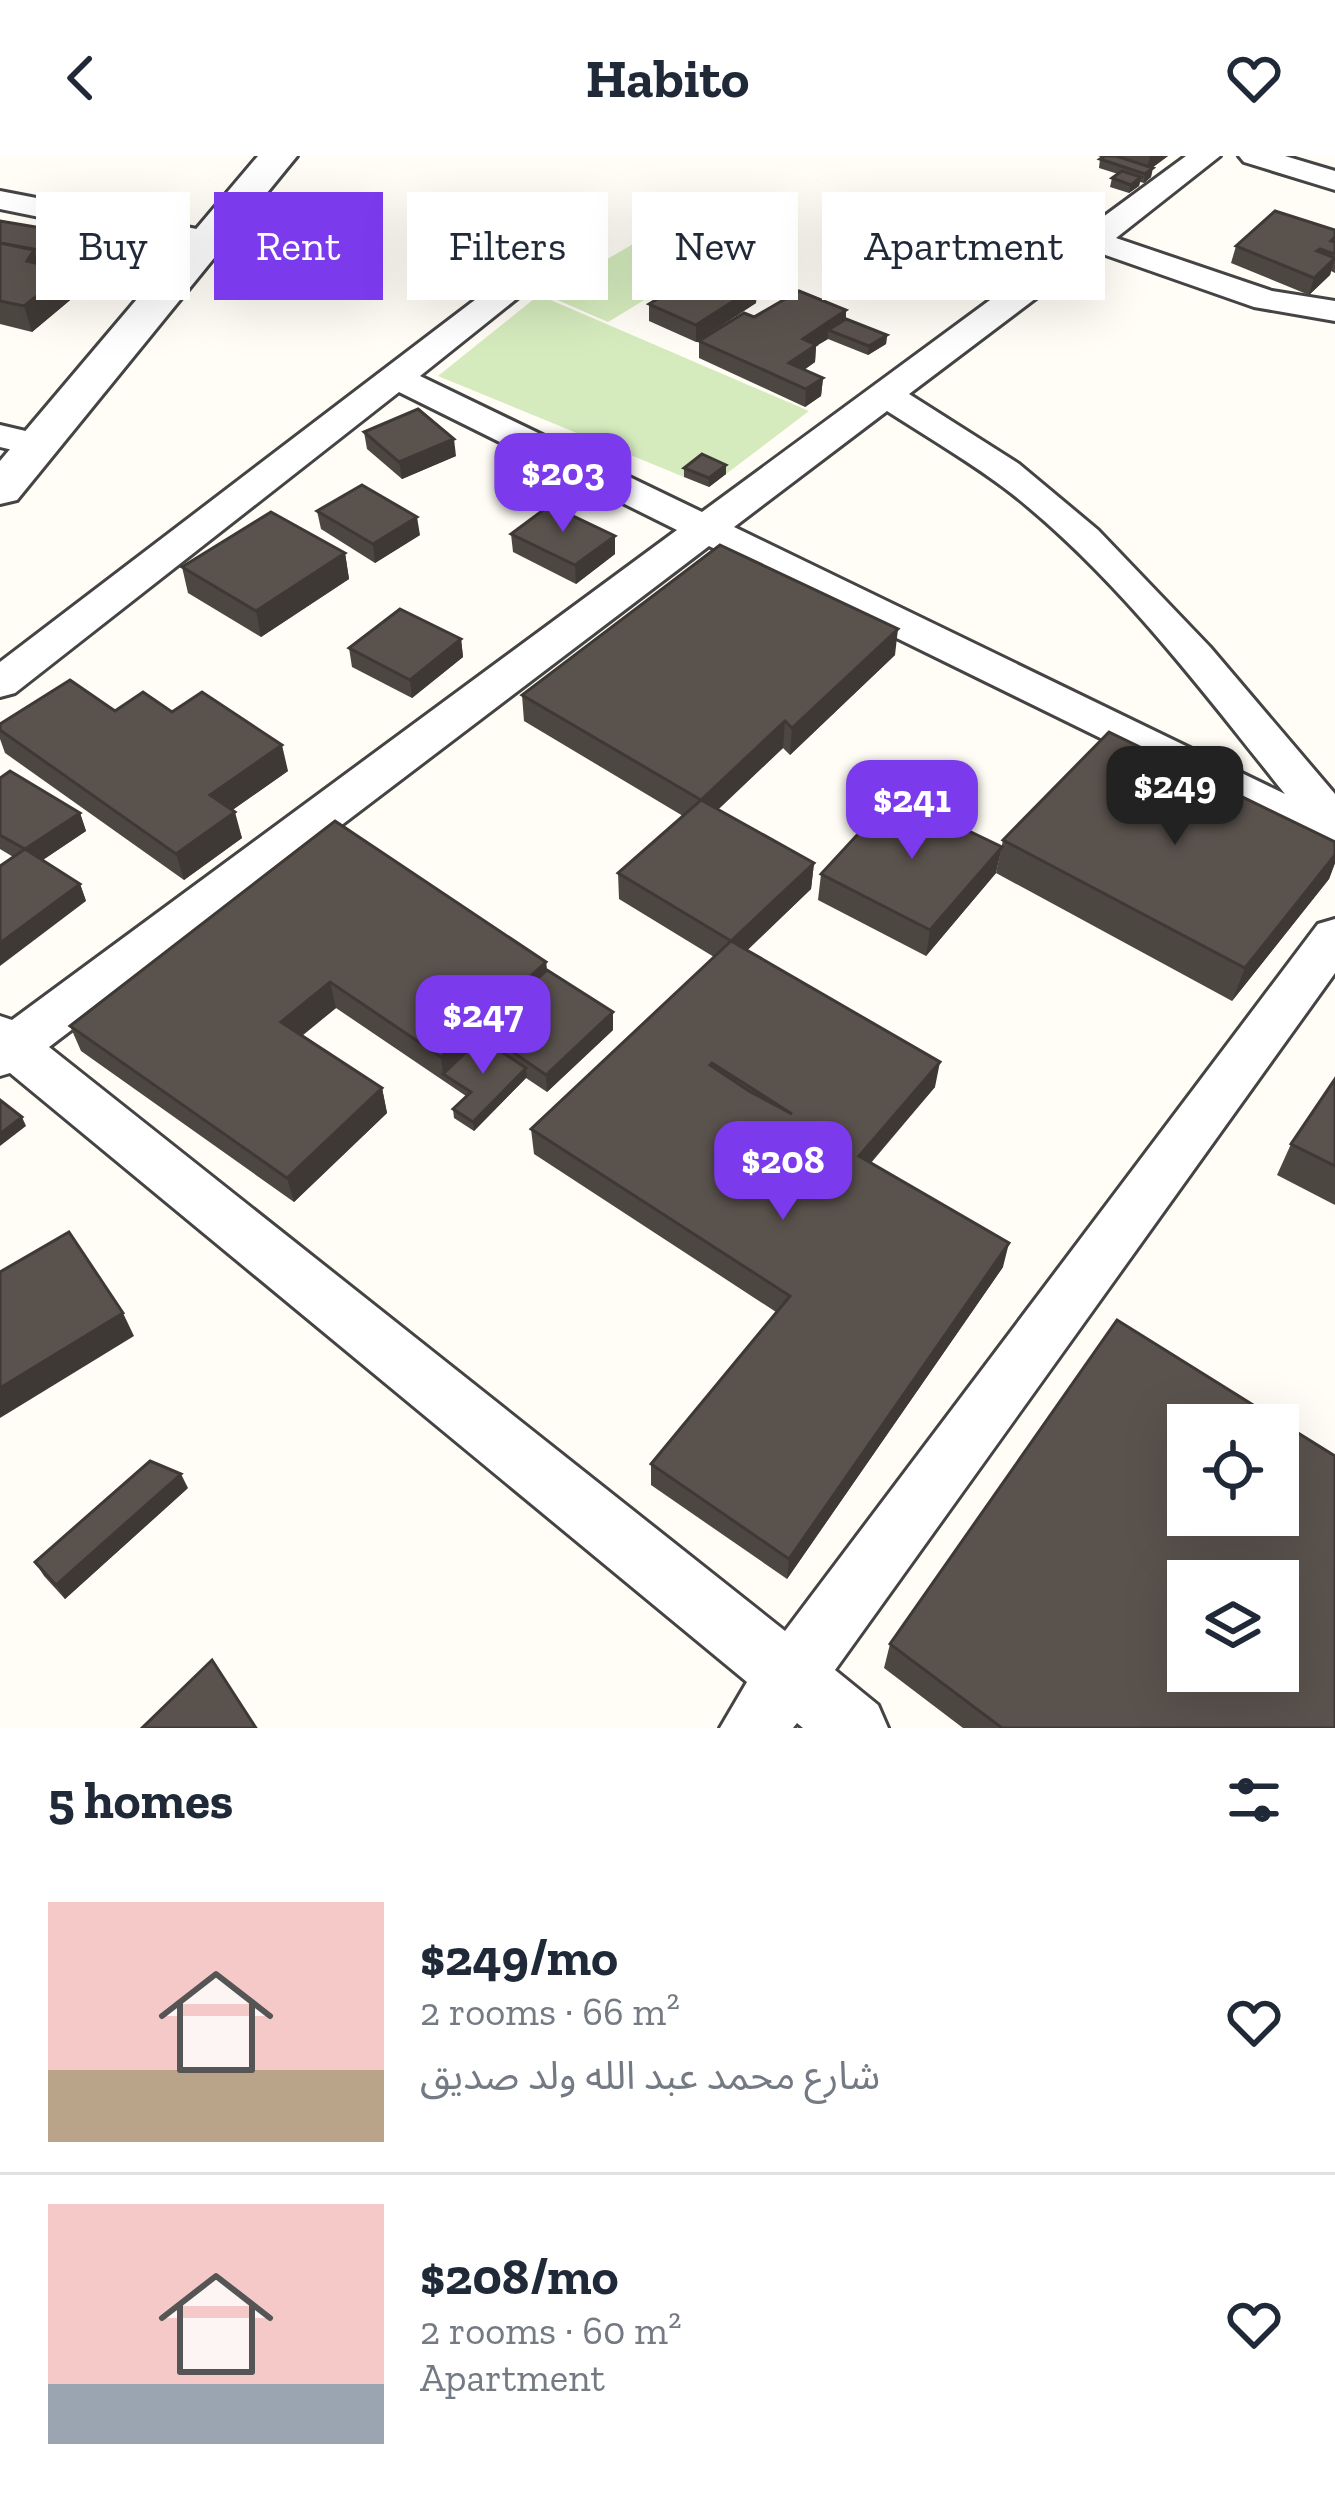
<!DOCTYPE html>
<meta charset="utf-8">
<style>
:root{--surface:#fff;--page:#f2f2f3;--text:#1f2937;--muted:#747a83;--line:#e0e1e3;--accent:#7c3aed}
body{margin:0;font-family:"Zilla Slab","Noto Sans Arabic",serif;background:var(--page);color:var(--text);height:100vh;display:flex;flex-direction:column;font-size:45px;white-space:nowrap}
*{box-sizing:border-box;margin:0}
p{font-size:39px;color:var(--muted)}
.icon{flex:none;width:66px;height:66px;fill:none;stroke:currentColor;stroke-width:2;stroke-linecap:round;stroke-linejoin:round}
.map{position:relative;height:1572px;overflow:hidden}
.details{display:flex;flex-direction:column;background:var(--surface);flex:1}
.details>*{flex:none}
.hud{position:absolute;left:36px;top:36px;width:1263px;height:108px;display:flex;gap:24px}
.controls{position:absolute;left:1167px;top:1248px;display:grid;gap:24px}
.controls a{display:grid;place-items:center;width:132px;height:132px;border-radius:0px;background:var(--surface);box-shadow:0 12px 48px #0002;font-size:60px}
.price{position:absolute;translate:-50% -102px;padding:0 27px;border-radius:24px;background:var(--accent);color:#fff;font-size:39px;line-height:78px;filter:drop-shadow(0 3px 6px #0008)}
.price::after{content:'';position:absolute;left:50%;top:72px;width:36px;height:27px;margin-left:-18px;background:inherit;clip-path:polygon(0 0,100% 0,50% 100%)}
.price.selected{background:#222;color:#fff}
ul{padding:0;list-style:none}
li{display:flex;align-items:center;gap:36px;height:300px;padding:0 48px}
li+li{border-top:3px solid var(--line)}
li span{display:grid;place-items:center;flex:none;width:336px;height:240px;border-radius:0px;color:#555}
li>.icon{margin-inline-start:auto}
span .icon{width:144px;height:144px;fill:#fffc;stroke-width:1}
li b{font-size:51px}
h2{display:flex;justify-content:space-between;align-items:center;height:144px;padding:0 48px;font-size:51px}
.tag{padding:0 42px;border-radius:0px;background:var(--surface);box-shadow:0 12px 48px #0002;font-size:42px;line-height:108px}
.tag.selected{background:var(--accent);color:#fff}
header{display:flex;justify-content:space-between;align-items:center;height:156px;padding:0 48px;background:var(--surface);font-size:54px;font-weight:700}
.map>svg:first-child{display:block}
.green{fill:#d5ebbd}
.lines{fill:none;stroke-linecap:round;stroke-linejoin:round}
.minor-casing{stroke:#444;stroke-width:6}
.tertiary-casing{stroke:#444;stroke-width:6}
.minor{fill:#fff;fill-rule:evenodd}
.tertiary{fill:#fff;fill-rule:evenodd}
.wall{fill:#4d4742}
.shaded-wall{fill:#3f3936}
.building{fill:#5a524d;stroke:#3f3936;stroke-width:3;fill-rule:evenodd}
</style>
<header><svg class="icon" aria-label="back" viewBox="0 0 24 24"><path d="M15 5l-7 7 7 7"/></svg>Habito<svg class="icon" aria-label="heart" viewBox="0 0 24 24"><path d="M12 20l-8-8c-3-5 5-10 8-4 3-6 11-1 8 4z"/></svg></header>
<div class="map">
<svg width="1335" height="1572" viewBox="0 0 1335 1572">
<rect width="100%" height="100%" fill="#fffdf5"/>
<g class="green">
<polygon points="633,88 694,114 608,166 546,139"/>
<polygon points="539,139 809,255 726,318 702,308 684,321 438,220"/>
</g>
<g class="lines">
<g class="minor-casing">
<g id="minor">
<path d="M1186,0H1220L1116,82L1272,135L1335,145V165L1254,151L1097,96L909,238L1019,308L1098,374L1210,491L1335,638V697L709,390L49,891L785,1475L1318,768L1335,763V817L835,1514L878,1549L888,1572H803L797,1567L793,1572H720L747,1526L10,917L0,920V860L12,864L677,374L399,236L15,537L0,541V506L568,73H590L595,80L420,220L702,356ZM887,255C929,282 972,307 1011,337C1117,421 1201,533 1285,638L734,371Z"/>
<polygon points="1239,0 1285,0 1335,15 1335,34 1244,6"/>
<polygon points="0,35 207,75 223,85 207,95 0,53"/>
<polygon points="0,269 51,281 56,289 51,297 38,300 0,291"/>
</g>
</g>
<g class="tertiary-casing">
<polygon id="tertiary" points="258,0 297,0 17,344 0,348 0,305"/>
</g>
<use href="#minor" class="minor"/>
<use href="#tertiary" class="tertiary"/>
</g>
<g class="wall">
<polygon points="1098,0 1168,0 1152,12 1151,21 1144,27 1140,26 1139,30 1129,37 1110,31 1112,22 1118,18 1099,12 1100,3 1103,2"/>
<polygon points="0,65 65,76 70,93 50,111 69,115 75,140 32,176 0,168"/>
<polygon points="1335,74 1335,117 1331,115 1330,119 1309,139 1231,107 1236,90"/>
<polygon points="757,130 756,147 696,186 649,165 649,148"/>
<polygon points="846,154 846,163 887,179 886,188 868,199 828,183 816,190 815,206 804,214 823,222 821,240 805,251 699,202 699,185 754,161"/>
<polygon points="364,276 456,300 402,323 367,293"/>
<polygon points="684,312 726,318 709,331 684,321"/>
<polygon points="317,355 420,379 375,407 321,373"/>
<polygon points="511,378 615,380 615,398 576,428 513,396"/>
<polygon points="345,397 349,423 261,481 188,437 182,411"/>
<polygon points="461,483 463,501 412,542 352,511 349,492"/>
<polygon points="895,499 790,599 783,592 718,653 814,707 811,733 747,794 935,931 871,1007 1003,1111 787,1423 651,1329 651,1308 776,1156 534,998 531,973 714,801 619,743 618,717 683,660 524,565 522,539"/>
<polygon points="115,555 172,556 288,615 232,654 242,682 184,724 5,597 0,583 0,568"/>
<polygon points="0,622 80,657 86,675 43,704 80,728 86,745 0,693"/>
<polygon points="335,665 546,806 547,814 613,874 547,936 526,922 474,975 454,962 453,953 466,940 336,852 302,880 382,932 387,957 294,1046 81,895 70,870"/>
<polygon points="1003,684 1335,686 1335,707 1329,723 1232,845 996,717 926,800 818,744 821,718 996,717"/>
<polygon points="1335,923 1335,1049 1277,1019 1291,988"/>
<polygon points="188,1332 65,1443 44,1420 35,1406"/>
<polygon points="890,1488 1335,1572 963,1572 884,1512"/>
</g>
<g class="shaded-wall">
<polygon points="1150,0 1168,0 1146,16"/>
<polygon points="1153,12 1151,21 1144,27 1145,18"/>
<polygon points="1141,21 1139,30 1129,37 1131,29"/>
<polygon points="65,76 70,93 48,112 44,95"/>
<polygon points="34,94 41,119 27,105"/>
<polygon points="1335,102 1330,119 1309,139 1314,122"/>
<polygon points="69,115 75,140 32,176 24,150"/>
<polygon points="757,130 756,147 696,186 696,169"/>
<polygon points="846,154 845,171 828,174 828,183 816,190 815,206 788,225 789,207 803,183"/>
<polygon points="887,179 886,188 868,199 869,190"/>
<polygon points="823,222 821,240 805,251 806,233"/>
<polygon points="454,283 456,300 402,323 399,306"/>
<polygon points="726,309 726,318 709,331 709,322"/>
<polygon points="417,361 420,379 375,407 373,388"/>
<polygon points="615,380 615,398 576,428 575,409"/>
<polygon points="345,397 349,423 261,481 256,455"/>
<polygon points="898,473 895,499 790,599 792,572"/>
<polygon points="461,483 463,501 412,542 410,524"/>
<polygon points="785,565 783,592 701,670 701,644"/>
<polygon points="282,589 288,615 217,665 210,639"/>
<polygon points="235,656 242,682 184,724 176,698"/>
<polygon points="80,657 86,675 32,711 25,693"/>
<polygon points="1002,691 996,717 926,800 930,774"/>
<polygon points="1335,699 1335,707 1329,723 1232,845 1245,812"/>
<polygon points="814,707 811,733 730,811 731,785"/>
<polygon points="80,728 86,745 0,810 0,787"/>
<polygon points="546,806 548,832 480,873 482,891 443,918 441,901"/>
<polygon points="330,826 336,852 287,891 281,866"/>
<polygon points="613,856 613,874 547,936 546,919"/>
<polygon points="940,906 935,931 855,1024 859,1000"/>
<polygon points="526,912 527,921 474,975 473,966"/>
<polygon points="382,932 387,957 294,1046 287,1022"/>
<polygon points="22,961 26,970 0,990 0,978"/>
<polygon points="1009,1087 1003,1111 787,1423 789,1403"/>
<polygon points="123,1157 134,1180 0,1262 0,1232"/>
<polygon points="181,1318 188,1332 65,1443 56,1429"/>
</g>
<g class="building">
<polygon points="1105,0 1116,0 1153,12 1145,18 1100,3"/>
<polygon points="1122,15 1141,21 1131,29 1112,22"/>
<polygon points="1275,55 1335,74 1335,81 1331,85 1335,86 1335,98 1320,93 1317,95 1335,102 1314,122 1236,90"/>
<polygon points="0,65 65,76 44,95 0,87"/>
<polygon points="0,87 34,94 27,105 69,115 24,150 0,145"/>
<polygon points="710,111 757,130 696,169 649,148"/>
<polygon points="799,135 846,154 803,183 816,189 789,207 823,222 806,233 699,185 744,157 754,161"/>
<polygon points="846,163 887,179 869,190 828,174"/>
<polygon points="418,253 454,283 399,306 364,276"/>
<polygon points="702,298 726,309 709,322 684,312"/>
<polygon points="362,329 417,361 373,388 317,355"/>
<polygon points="550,349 615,380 575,409 511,378"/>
<polygon points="271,356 345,397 256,455 182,411"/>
<polygon points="720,389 898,473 792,572 785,565 701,644 522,539"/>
<polygon points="400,453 461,483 410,524 349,492"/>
<polygon points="70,524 115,555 143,536 172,556 202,536 282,589 210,639 235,656 176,698 0,574 0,568"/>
<polygon points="1109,576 1335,686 1335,699 1245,812 1003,684"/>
<polygon points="10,615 80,657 25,693 0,679 0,622"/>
<polygon points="894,639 1002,691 930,774 821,718"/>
<polygon points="701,644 814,707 731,785 618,717"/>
<polygon points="335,665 546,806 441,901 330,826 281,866 382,932 287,1022 70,870"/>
<polygon points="25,693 80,728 0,787 0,710"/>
<path d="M731,785L940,906L859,1000L1009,1087L789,1403L651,1308L790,1140L531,973ZM712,907L792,958L749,935L710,909Z"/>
<polygon points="547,814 613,856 546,919 480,873"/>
<polygon points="481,882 526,912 473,966 453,953 471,936 443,918"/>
<polygon points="1335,923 1335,1010 1291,988"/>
<polygon points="0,944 22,961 0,978"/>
<polygon points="69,1076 123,1157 0,1232 0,1116"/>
<path d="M1117,1164L1335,1300V1572H1002L890,1488ZM1188,1269H1278V1359H1188ZM1188,1425H1278V1515H1188Z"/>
<polygon points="150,1305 181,1318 56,1429 35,1406"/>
<polygon points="212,1504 256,1572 142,1572"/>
</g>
</svg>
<div class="controls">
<a><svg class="icon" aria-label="locate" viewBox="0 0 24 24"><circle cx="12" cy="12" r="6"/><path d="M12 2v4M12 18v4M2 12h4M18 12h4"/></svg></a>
<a><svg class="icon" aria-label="layers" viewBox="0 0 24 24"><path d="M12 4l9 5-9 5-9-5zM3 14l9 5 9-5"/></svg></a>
</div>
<b class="price" style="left:563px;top:379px">$203</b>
<b class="price selected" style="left:1175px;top:692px">$249</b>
<b class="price" style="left:912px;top:706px">$241</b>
<b class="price" style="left:483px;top:921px">$247</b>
<b class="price" style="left:783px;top:1067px">$208</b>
<div class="hud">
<a class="tag">Buy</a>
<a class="tag selected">Rent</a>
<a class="tag">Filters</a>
<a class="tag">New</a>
<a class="tag">Apartment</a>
</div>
</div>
<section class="details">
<h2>5 homes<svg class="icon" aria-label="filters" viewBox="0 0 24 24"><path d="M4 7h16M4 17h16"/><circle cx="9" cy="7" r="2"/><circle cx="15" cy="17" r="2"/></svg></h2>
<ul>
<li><span style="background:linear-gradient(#f6c9c9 70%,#b9a48a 0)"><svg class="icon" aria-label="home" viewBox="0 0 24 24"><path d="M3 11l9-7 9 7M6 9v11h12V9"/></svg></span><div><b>$249/mo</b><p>2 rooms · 66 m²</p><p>شارع محمد عبد الله ولد صديق</p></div><svg class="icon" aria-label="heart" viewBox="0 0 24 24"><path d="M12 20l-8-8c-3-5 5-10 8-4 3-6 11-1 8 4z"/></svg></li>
<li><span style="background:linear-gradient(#f6c9c9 75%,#9aa5b1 0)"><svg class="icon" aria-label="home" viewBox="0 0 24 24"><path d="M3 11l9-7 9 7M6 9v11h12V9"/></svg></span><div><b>$208/mo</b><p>2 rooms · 60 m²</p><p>Apartment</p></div><svg class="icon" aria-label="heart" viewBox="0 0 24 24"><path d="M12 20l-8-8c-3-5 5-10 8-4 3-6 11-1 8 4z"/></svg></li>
</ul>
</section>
